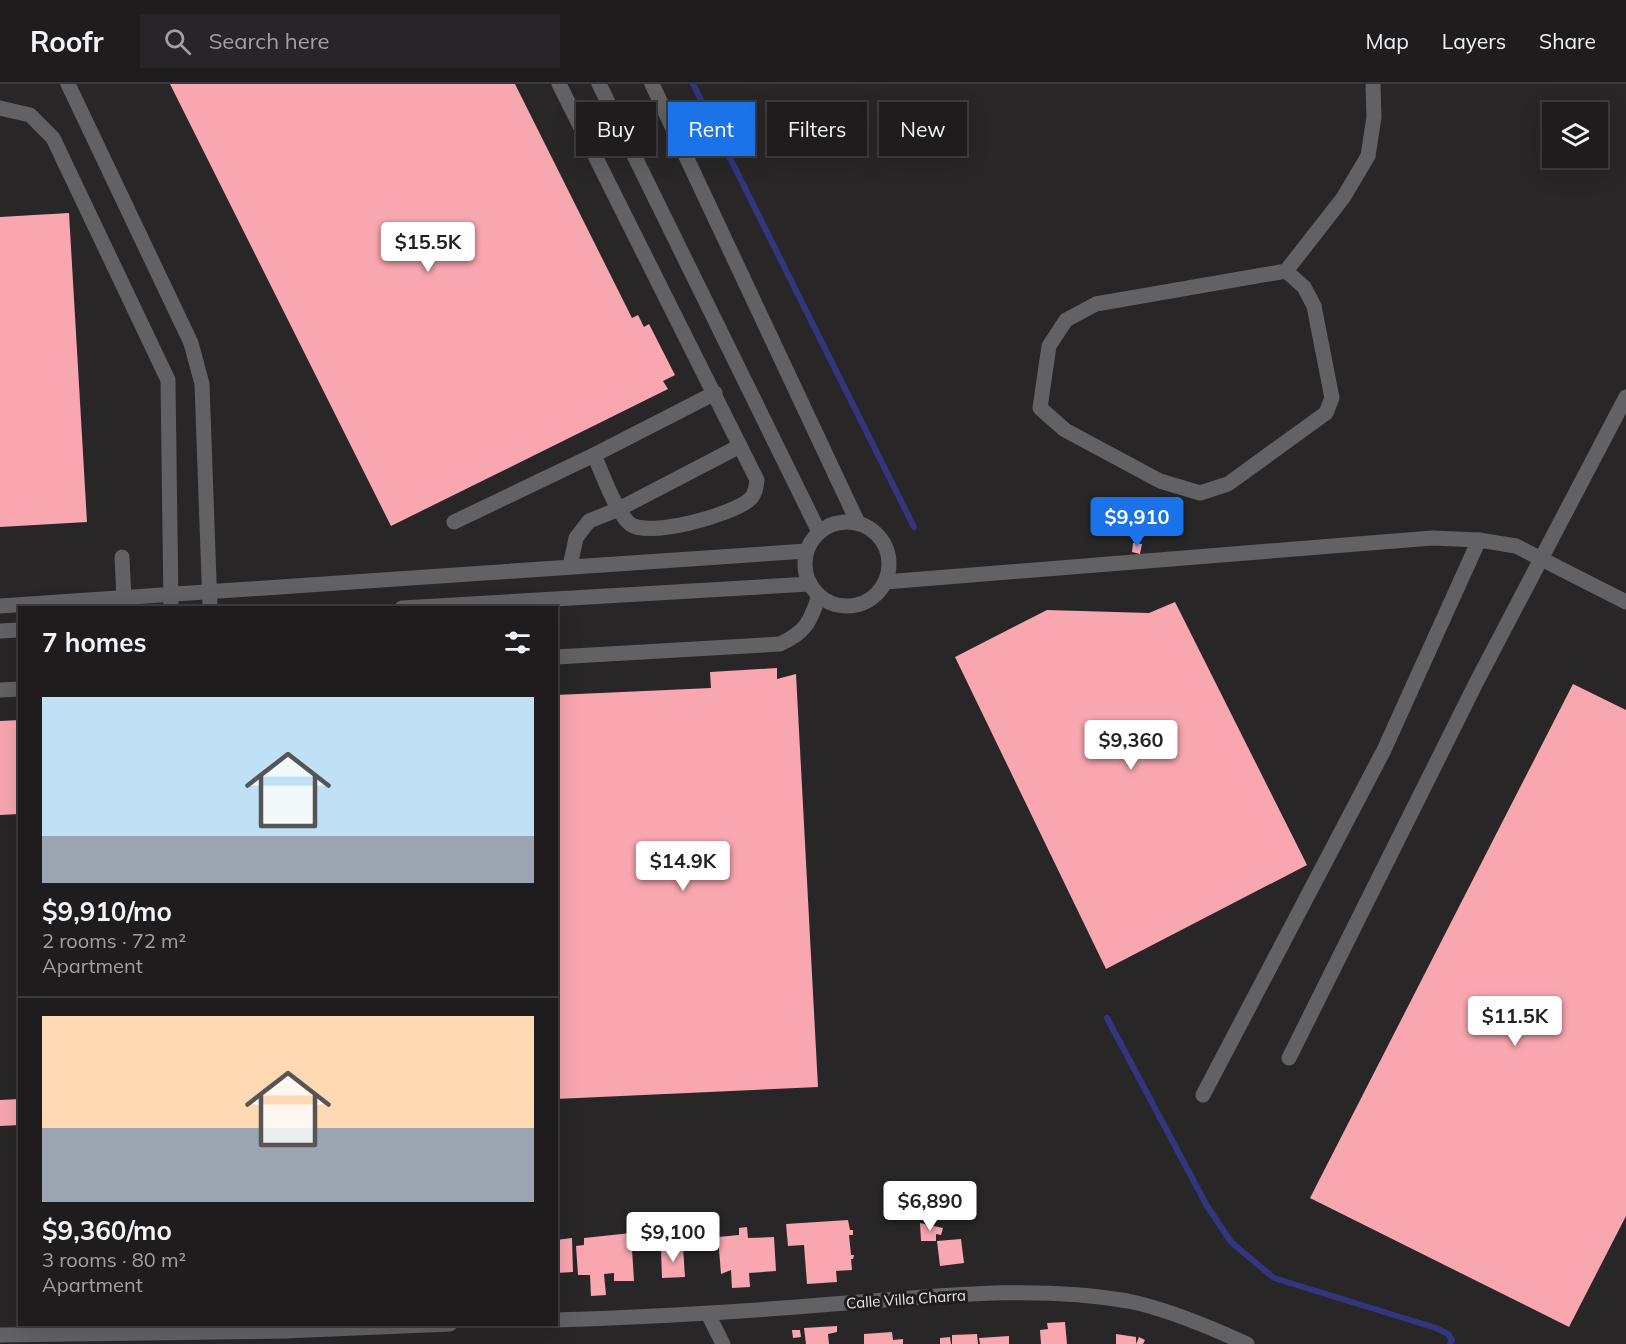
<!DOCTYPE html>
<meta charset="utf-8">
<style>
:root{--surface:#1f1c1e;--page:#272527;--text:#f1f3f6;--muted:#a1a1a4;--line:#3c3a3c;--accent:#1a73e8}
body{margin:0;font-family:Mulish,sans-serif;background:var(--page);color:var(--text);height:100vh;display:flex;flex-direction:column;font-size:22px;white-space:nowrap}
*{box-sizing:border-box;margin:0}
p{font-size:20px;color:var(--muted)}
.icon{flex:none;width:33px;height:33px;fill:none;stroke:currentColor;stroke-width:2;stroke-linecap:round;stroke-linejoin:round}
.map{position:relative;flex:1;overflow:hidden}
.panel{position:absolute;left:18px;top:522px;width:540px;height:720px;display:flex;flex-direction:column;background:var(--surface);border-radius:0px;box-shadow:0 6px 24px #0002,0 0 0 2px var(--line)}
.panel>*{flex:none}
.hud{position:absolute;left:576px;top:18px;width:570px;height:54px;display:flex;gap:12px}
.controls{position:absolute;left:1542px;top:18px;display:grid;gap:12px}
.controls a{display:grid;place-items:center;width:66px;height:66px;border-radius:0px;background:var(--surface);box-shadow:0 6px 24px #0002,0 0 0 2px var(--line);font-size:30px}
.price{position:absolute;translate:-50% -51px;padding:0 14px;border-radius:6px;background:#fff;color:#222;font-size:20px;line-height:39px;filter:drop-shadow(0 2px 3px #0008)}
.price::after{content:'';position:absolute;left:50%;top:36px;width:18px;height:14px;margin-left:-9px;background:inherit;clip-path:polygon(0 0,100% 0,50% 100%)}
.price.on{background:var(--accent);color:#fff}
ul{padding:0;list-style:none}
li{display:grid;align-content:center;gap:12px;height:318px;padding:0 24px}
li+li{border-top:2px solid var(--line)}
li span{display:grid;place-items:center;height:186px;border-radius:0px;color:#555}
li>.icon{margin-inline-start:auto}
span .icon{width:108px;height:108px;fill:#fffc;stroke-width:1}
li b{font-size:26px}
h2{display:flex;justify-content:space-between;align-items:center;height:72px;padding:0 24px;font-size:26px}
.tag{padding:0 21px;border-radius:0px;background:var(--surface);box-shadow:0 6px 24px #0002,0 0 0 2px var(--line);font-size:21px;line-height:54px}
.tag.on{background:var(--accent);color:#fff}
header{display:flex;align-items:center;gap:36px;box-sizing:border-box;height:84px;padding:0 30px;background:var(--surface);border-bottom:2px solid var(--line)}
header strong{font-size:28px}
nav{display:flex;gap:33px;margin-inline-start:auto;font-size:21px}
.search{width:420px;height:54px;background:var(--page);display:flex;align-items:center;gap:15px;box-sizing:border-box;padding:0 21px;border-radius:0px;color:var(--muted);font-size:22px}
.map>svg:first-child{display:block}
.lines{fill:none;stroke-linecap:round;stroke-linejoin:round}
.stream{stroke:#32367f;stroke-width:6}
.building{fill:#f8a6af}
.minor{stroke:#626163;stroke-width:15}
.labels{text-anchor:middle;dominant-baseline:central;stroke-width:6;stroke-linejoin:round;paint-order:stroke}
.street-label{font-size:15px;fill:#e6e4e5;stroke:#1f1c1e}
</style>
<header>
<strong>Roofr</strong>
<div class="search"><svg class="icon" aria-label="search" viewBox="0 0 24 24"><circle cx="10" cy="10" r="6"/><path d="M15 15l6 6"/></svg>Search here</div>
<nav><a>Map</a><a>Layers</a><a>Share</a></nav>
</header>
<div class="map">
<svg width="1626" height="1260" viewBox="0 0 1626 1260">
<rect width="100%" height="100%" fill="#292628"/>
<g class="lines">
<g class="stream">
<polyline points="693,0 914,443"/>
<polyline points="1107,934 1207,1122 1231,1158 1274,1194 1436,1244 1448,1250 1452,1256 1450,1260"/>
</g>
</g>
<g class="building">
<polygon points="170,0 515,0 632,234 638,231 644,243 649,240 675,291 663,297 668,305 391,442"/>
<polygon points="69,129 87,438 0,443 0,133"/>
<polygon points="1133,459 1142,460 1140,470 1132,468"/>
<polygon points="1175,518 1307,781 1106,885 955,573 1047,526 1149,529"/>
<polygon points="777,584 777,595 796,590 818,1003 556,1015 556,611 711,604 710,588"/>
<polygon points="1573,600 1626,626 1626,1132 1569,1243 1310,1114"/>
<polygon points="20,636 20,730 0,731 0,637"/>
<polygon points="20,1015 20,1041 0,1042 0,1016"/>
<polygon points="848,1136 850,1146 853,1146 853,1151 849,1151 851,1171 854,1171 853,1175 851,1175 852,1186 836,1187 837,1198 807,1200 804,1161 788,1162 786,1140"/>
<polygon points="920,1139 943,1144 941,1151 936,1150 936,1157 921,1157"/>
<polygon points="747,1143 748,1154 774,1153 776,1187 749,1189 750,1203 732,1204 731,1186 721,1190 718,1153 739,1151 739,1144"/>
<polygon points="631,1149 634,1197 614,1197 614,1189 604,1190 606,1211 591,1212 590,1191 578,1191 576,1162 584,1161 584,1154"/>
<polygon points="572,1154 573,1188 556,1189 556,1156"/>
<polygon points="961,1155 964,1179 940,1182 937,1157"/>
<polygon points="683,1163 685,1193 662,1194 661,1165"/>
<polygon points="1065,1238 1067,1260 1041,1260 1040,1246 1048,1245 1047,1239"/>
<polygon points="837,1242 837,1248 828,1250 829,1260 806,1260 804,1244"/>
<polygon points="792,1246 800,1246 801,1253 793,1254"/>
<polygon points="892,1248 893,1256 903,1255 903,1260 864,1260 864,1250"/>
<polygon points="977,1250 978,1260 952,1260 952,1251"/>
<polygon points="1116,1250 1136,1253 1136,1260 1139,1253 1145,1256 1143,1260 1116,1260"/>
<polygon points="1009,1252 1009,1260 980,1260 979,1254"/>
<polygon points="950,1253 951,1260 940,1260 940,1254"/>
</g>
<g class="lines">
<g class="minor">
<polyline points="68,0 191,259 202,300 210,524"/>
<path d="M559,0L757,396C756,404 755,411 749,416C731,431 650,454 630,440C616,428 602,389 594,371"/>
<polyline points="599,0 819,448"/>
<polyline points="652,0 858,439"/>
<polyline points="0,24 30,31 53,54 168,296 171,524"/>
<polyline points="1286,187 1096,220 1066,236 1049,262 1040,324 1065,346 1160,397 1200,409 1228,400 1326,329 1332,314 1314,222 1304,203 1286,187 1343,114 1368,72 1374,33 1373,0"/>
<circle cx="847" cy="480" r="42"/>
<polyline points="454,438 594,371 715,309"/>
<polyline points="122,473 124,515"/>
<polyline points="570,482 576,454 589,437 619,425 740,362"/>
<polyline points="885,498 1432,454 1479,456 1516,462 1626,518"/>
<polyline points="0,522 807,467"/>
<polyline points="402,524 810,500"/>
<polyline points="0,547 20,546"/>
<path d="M556,573L780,560C806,548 810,538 819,512"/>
<polyline points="0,606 20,605"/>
<polyline points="1289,974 1476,599 1626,313"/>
<polyline points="1203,1011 1384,666 1479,456"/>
<polyline points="708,1230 723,1260"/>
<path d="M556,1236C649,1233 741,1228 833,1220C931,1213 1031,1200 1128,1217C1168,1225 1210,1243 1247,1260"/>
<polyline points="0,1251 285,1247 450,1240"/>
</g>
</g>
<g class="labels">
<g class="street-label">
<text transform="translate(906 1215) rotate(-4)">Calle Villa Charra</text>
</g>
</g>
</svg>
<div class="controls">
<a><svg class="icon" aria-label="layers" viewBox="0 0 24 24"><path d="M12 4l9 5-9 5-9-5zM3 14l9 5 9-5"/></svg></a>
</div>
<b class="price" style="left:428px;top:189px">$15.5K</b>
<b class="price on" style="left:1137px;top:464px">$9,910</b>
<b class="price" style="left:1131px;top:687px">$9,360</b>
<b class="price" style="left:683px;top:808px">$14.9K</b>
<b class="price" style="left:1515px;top:963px">$11.5K</b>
<b class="price" style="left:930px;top:1148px">$6,890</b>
<b class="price" style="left:673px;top:1179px">$9,100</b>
<div class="hud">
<a class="tag">Buy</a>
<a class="tag on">Rent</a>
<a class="tag">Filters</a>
<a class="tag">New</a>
</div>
<section class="panel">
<h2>7 homes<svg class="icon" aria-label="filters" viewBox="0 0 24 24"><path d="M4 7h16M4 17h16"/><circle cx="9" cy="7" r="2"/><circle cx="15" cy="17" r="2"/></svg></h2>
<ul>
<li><span style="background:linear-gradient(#bfe0f5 75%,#9aa5b1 0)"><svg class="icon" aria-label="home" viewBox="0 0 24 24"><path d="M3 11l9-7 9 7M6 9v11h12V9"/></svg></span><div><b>$9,910/mo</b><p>2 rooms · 72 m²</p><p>Apartment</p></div></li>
<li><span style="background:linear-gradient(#ffd9b3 60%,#9aa5b1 0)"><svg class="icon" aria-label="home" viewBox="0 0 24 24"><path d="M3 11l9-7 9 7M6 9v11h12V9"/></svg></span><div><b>$9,360/mo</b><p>3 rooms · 80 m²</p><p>Apartment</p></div></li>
</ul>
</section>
</div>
